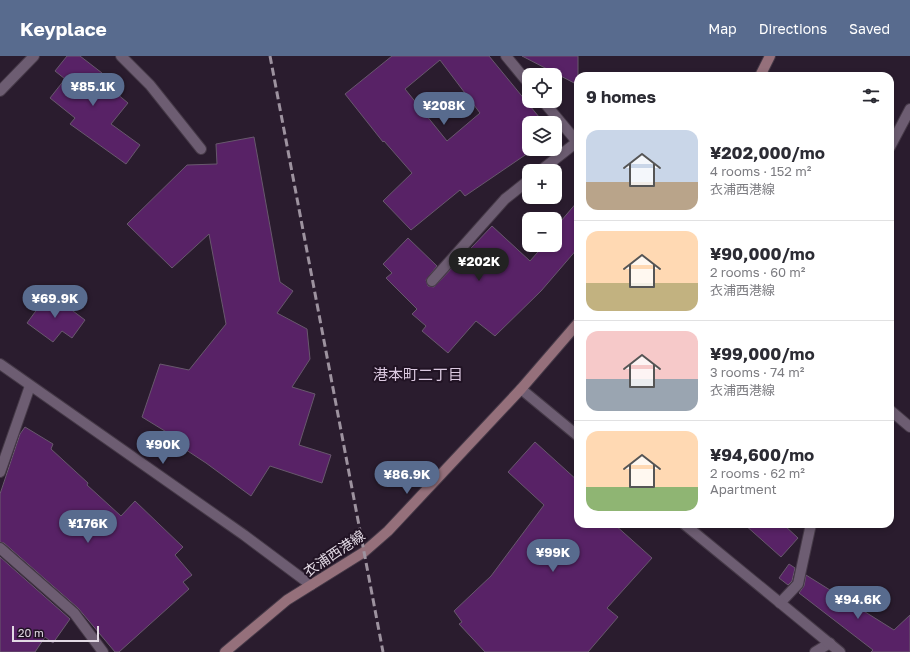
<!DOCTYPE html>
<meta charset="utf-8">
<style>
:root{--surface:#fff;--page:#f7f7f7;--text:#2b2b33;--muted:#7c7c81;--line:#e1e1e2;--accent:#586b8e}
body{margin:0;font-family:"Golos Text","Noto Sans JP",sans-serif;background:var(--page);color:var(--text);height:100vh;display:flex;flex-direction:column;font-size:15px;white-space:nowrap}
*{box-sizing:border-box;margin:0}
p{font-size:13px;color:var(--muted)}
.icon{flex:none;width:22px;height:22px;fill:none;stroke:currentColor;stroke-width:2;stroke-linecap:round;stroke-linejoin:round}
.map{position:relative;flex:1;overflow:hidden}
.panel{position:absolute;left:574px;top:16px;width:320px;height:456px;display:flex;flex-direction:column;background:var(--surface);border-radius:12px;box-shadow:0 2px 6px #0003}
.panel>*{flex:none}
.controls{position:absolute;left:522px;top:12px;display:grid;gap:8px}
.controls a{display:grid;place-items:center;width:40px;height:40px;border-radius:8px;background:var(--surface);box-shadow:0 2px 6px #0003;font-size:20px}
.scale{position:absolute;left:12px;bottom:10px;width:87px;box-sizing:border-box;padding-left:4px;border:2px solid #e2d9e4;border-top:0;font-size:11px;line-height:14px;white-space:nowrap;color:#e2d9e4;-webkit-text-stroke:3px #211324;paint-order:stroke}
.price{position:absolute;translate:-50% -34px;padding:0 9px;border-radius:14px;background:var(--accent);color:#fff;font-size:13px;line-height:26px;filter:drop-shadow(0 1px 2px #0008)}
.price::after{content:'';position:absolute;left:50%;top:24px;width:12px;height:9px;margin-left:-6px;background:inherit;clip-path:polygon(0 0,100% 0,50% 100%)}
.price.current{background:#222;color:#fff}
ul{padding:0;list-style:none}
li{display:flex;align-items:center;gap:12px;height:100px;padding:0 12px}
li+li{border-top:1px solid var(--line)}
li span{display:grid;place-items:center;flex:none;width:112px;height:80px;border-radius:12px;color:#555}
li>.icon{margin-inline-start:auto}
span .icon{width:48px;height:48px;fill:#fffc;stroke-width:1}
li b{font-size:17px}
h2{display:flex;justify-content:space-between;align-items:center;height:48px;padding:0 12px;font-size:17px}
header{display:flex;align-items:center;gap:24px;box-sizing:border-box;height:56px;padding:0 20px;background:var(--accent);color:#fff}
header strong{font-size:19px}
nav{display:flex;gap:22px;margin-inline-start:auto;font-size:14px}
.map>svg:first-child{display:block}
.building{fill:#582266;stroke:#68586d;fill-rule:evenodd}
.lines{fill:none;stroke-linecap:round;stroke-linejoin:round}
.minor-casing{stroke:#453947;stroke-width:12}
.tertiary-casing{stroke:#453947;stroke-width:12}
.secondary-casing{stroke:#453947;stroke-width:12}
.minor{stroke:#6d5d72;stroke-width:10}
.tertiary{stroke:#6d5d72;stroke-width:10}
.secondary{stroke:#95707b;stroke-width:10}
.rail{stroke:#9d929f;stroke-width:3;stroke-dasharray:8 4;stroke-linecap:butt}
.labels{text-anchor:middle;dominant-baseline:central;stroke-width:4;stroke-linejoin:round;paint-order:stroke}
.street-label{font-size:14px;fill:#e2d9e4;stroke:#211324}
.neighbourhood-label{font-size:15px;fill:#dccae1;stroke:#211324}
</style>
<header>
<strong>Keyplace</strong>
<nav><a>Map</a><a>Directions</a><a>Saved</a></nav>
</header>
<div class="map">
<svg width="910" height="596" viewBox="0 0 910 596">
<rect width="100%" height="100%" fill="#2a1c2e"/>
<g class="building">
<polygon points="67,0 80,0 102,17 98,22 128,47 111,68 140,89 126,108 70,68 75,62 50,42 65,23 55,15"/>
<path d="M392,0H489L544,67H529V93H534L465,140L460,134L411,174L383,145L412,117L384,85L383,86L345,38ZM440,4L480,57L447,85L405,33Z"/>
<polygon points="522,0 578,0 578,29"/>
<polygon points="254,81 280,226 293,235 277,257 307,273 310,303 292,331 315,338 299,389 331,399 322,427 270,410 251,440 206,407 171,384 173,380 142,361 160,308 189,314 226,268 209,178 172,212 127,168 187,109 217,108 216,88"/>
<polygon points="578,145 578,192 541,235 495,280 476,265 448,297 422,275 426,270 412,258 417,253 386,222 392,217 383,208 408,182 437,210 426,224 428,230 434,231 492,170 530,205 544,189 555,189 555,172"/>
<polygon points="49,237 85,264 72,282 62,275 53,286 27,267"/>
<polygon points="25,371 53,388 51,393 88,427 87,429 121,460 135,445 183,491 175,499 192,519 183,526 189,533 119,596 115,596 78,552 4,487 0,486 0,438 20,378"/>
<polygon points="535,386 578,425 578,468 614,468 652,502 607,552 618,561 588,596 485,596 459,568 462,566 454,555 491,520 544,449 508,416"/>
<polygon points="744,468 783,468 798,482 781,501"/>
<polygon points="0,501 70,563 53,587 45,581 35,596 0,596"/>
<polygon points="789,508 795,512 792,525 788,529 779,522"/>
<polygon points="806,519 894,574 910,559 910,596 871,596 873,594 799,537 804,530"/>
</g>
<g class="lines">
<g class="minor-casing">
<g id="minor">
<polyline points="121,0 150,29 201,93"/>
<polyline points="506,0 529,28"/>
<polyline points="0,35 34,0"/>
<polyline points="543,45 578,87"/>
<polyline points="890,91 910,53"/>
<polyline points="540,115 577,86"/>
<polyline points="432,225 505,143 529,124"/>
<polyline points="890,354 910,371"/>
<polyline points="0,416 30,330"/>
<polyline points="0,492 74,557 103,596"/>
<polyline points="780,547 798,528 811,468"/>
<polyline points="815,596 830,587"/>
</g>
</g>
<g class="tertiary-casing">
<g id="tertiary">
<polyline points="0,308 244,479 311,529"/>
<polyline points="521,333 578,380"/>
<polyline points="684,468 840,596"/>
</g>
</g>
<g class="secondary-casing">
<g id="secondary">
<polyline points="760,20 770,0"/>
<polyline points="225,596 287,544 364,496 388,475 521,333 578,267"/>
</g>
</g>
<use href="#minor" class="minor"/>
<use href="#tertiary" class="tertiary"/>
<use href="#secondary" class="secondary"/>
<polyline class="rail" points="270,0 383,596"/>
</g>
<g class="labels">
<g class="street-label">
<text transform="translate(334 497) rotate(-34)">衣浦西港線</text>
</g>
<g class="neighbourhood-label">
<text x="418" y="318">港本町二丁目</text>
</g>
</g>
</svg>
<div class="controls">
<a><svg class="icon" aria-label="locate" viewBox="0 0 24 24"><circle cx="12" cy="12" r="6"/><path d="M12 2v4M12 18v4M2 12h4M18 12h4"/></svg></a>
<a><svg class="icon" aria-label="layers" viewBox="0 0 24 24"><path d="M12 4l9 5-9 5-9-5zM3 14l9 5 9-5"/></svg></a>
<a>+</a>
<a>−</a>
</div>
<div class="scale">20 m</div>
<b class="price" style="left:93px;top:51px">¥85.1K</b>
<b class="price" style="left:444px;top:70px">¥208K</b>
<b class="price current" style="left:479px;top:226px">¥202K</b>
<b class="price" style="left:55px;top:263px">¥69.9K</b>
<b class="price" style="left:163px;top:409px">¥90K</b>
<b class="price" style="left:407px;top:439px">¥86.9K</b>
<b class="price" style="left:88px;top:488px">¥176K</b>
<b class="price" style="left:553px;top:517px">¥99K</b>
<b class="price" style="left:858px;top:564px">¥94.6K</b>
<section class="panel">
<h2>9 homes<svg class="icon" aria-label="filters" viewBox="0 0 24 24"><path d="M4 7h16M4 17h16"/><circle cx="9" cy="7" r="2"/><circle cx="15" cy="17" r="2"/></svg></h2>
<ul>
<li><span style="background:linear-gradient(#c9d6e8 65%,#b9a48a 0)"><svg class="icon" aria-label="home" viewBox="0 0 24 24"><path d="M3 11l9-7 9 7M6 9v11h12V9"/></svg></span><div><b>¥202,000/mo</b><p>4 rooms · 152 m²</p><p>衣浦西港線</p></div></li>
<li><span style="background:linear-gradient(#ffd9b3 65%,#c2b280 0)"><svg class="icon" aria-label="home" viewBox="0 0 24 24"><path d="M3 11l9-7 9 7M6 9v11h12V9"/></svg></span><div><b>¥90,000/mo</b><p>2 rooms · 60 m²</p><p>衣浦西港線</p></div></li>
<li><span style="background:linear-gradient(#f6c9c9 60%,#9aa5b1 0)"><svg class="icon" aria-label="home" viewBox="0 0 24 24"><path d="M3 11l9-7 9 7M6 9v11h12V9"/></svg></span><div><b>¥99,000/mo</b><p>3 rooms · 74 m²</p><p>衣浦西港線</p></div></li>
<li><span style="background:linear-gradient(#ffd9b3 70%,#8fb573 0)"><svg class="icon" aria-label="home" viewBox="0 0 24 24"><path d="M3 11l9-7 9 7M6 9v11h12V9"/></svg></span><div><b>¥94,600/mo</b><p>2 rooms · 62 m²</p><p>Apartment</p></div></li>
</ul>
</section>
</div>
